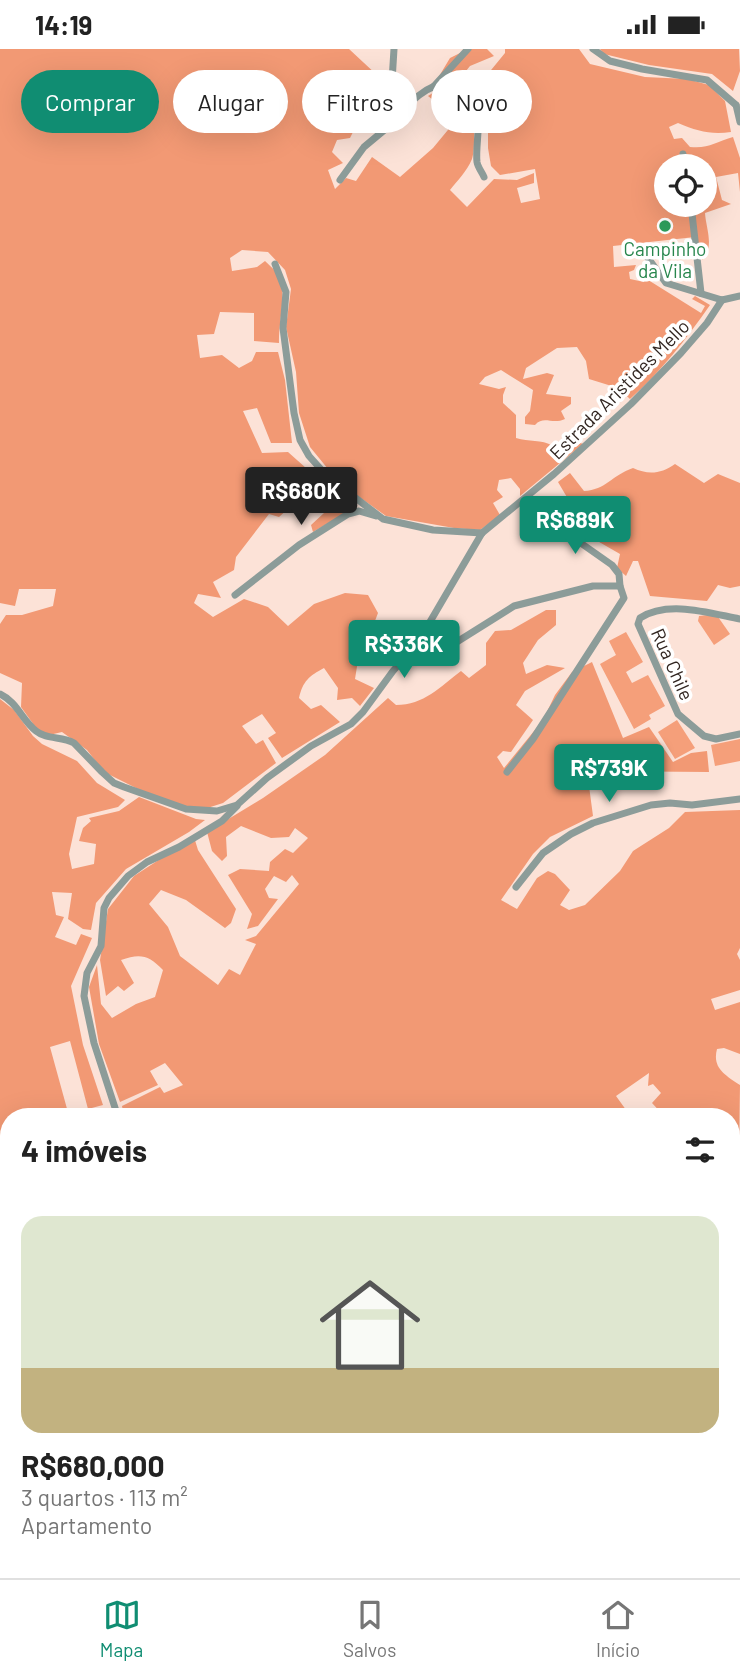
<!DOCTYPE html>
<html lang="pt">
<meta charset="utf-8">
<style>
:root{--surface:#fff;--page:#f6f6f6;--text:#222;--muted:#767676;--line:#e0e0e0;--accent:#108d72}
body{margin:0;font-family:Barlow,sans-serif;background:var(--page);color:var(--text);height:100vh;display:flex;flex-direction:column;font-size:26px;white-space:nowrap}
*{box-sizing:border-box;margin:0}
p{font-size:23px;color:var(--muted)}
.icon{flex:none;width:38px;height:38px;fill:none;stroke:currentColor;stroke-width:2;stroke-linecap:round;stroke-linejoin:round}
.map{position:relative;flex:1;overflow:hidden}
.side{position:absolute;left:0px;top:1059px;width:740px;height:471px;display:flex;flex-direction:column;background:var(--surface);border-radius:28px 28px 0 0;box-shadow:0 7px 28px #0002}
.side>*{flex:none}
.guide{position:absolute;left:21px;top:21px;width:698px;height:63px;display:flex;gap:14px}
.controls{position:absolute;left:654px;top:105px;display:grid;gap:14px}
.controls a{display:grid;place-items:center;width:63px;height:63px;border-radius:50%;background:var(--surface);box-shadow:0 7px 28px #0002;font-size:35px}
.price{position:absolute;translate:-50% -60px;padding:0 16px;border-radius:7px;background:var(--accent);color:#fff;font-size:23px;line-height:46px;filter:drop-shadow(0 2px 4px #0008)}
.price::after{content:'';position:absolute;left:50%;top:42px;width:21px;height:16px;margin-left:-10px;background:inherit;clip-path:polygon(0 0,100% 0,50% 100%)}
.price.active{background:#222;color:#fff}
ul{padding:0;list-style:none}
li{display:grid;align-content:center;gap:14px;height:371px;padding:0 21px}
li+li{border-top:2px solid var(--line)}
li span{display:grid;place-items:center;height:217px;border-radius:21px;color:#555}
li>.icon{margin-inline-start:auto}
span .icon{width:126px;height:126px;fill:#fffc;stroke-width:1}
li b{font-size:30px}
h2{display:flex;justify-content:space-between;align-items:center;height:84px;padding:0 21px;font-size:30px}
.chip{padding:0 24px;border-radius:32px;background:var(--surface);box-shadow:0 7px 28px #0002;font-size:24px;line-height:63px}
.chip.active{background:var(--accent);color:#fff}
.status{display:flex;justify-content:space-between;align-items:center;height:49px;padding:0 35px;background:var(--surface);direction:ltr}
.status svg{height:19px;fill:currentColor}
.tab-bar{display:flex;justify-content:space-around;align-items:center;height:98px;border-top:2px solid var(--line);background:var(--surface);font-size:19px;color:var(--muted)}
.tab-bar a{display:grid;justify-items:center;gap:4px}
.tab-bar .active{color:var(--accent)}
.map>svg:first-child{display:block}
.green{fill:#f59f7a}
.forest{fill:#f29974;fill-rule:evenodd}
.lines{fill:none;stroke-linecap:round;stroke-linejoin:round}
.minor{stroke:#8c9c99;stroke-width:7}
.leisure-dot{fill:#2e9e5b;stroke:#fff;stroke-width:2.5}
.labels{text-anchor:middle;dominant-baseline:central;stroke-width:7;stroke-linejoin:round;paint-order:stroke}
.leisure-label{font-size:19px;fill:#27864d;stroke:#fff}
.street-label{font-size:19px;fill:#312520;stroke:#fff}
</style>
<div class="status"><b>14:19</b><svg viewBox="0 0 49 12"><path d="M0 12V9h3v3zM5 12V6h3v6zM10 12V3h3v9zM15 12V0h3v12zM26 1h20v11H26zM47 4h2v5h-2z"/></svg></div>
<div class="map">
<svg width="740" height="1529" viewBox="0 0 740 1529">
<rect width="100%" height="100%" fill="#fce2d7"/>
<g class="green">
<polygon points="716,565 730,585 714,596 698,572 699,567"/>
<polygon points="626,583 643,613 626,623 632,634 648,626 665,657 649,666 651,670 634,680 600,615 616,606 609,592"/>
<polygon points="677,671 695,699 675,710 658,683"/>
<polygon points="740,690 740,712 715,717 711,696"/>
</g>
<g class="forest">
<path d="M0,0H349L378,27L377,50L372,43L366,51L387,70L381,80L362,65L350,89L337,91L332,103L343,114L328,121L335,140L346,129L356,132L372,108L400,128L433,99L457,70L428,47C465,23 477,56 474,88C474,95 474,104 472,110C467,122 457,132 450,141L467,158L494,130L517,131L534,124V134L517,139L521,154L540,150L535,120L500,126L491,117L488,99V74L483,38L487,26L505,4V0H579L590,15L645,28L687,30L709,36L725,52L731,83C711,86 697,82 678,74L669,78L674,90L682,89L690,98C709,100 715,93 733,88L740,109V143L738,124L716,128L722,151L731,155L705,164C706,180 715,198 702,211L695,188L613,197L614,218L636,216L634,221L629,223L630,230L644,233L645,229L701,264L705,257L692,250L695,247L710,256C687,289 661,323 630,350L618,339L589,330L586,312L577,298L557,299L526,319L523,330L547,324L554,326L546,345L571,348V355L561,362L565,370C552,376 544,366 535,376L525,375V368L530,362L533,341L501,321L485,328L479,335L499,340L506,338L503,346V354L516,366V389C529,393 541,390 553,397L573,391L583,395L520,447V440L511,429L499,431L497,441L503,448L493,454L500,466L480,481L454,479L386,467L358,447L328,420L310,398L299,364L296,323L286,278L291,240L285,221L268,203L242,201L230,209L232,222L257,218L265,212C269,216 274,220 278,225C288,240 278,275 279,294L254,292V264L220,263L214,285L197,286L200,309L222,306L239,319L252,312L256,303H278L285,331L292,394H271L257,359L243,362L262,404L288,403L352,460L313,483L311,476L324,464L333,462L340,453L327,449L318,456L314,453L313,445L301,448L297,461L289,459L279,468L269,465L236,508L234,521L213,533L221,549L198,545L194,554L213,568L244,550L268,558L288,577L314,555L345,544L368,546L378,564L370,585L377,590L383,602L359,605L355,630L374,639L360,657L352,649L337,651L338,639L324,619C309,627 303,632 299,649L311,660L321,656L340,673L282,709L268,689L276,684L262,665L242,677L256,695L263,691L276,714L223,754L198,762L144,743L104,723L87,701L62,683L45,687L39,683L21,658L22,634L0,624V575L6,566H22L53,557L56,540H19L15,557L0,554ZM667,117H705V156H667Z"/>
<polygon points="463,0 487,0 494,7 470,17 462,27 438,29 450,9 464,2"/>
<polygon points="600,0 739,0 740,22 733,42 712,25 649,16 604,5"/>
<path d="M675,415L704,434L718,425L740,434V537L730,539L718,536L707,552L650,547L638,512H633L626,527L617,519L620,505L587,486H574L567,480L582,466L586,453L571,455L558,433L570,424L584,442C606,441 612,426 633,419C648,426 661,425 675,415Z"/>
<path d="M546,561H556V576L538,591L523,614L526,625L547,616L565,619L525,642L516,656L533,671L511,703L503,702L497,708L504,719L543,671L555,646L572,623L592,613L623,689L649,678L673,713L691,704L707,702L709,723L587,722L593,767L550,788L533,805L501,851L517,860L537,829L548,822L555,825L570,841L560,856L569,861L585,856L620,822L633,802L669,779L685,763L740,761V899L737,905L740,911V941L711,950L715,961L740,953V1005L724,999L717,1000C712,1019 725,1026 740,1036L739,1103L732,1106V1068L700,1067L699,1060L675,1067H664L652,1054L661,1044L653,1035L648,1037L649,1024L616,1047L629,1065L627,1067L167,1068L166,1061L157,1062L146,1067H124L122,1057L160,1038L164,1044L183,1036L165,1014L150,1022L158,1036L120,1053L99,995L89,938L97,916L101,955L112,969L136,955L155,948L163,921C149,906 140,904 121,911L134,934L124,942L118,937L106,947L100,911L108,860L134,827L194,788L198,801L236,860L231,874L225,879L186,851L161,841L149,855L168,878L180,907L218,936L229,920L240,926L256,895L245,891L256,887L299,835L292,826L286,833L274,827L265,840L269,849L278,850L258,877L247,880L252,865L228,826L240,820L269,822L270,813L285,800L293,804L308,789L295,779L289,788L271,789L241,777L226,788L227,807L222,812L212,802L207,783L263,749L325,706L388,649L396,656C424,656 440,638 461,622L469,629L486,616V594L495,582L511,581Z"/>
<polygon points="0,650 14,661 33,687 42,695 77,712 97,734 125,751 118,758 77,768 69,805 72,820 94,815 96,795 79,792 83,779 91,772 89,769 119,762 139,748 196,770 205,771 189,783 126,820 96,854 91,881 83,880 68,870 72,844 52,843 56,866 64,868 55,888 76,896 81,885 92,889 71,937 83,996 103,1056 88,1060 70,992 50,998 69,1067 9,1068 9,1521 55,1521 57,1529 0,1529"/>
<polygon points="61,1521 556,1521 554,1529 61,1529"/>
</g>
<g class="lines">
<g class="minor">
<polyline points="593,0 610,12 642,20 707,31 736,56"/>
<polyline points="434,37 468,0"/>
<polyline points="736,56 740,73"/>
<path d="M394,73C408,55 427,33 452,34C492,35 474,90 477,113C478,119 482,123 484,128"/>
<polyline points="683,105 685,117"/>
<polyline points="340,131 364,98 394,73 392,32 394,0"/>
<polyline points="691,156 701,244"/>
<polyline points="643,202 666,234 722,251 740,247"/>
<polyline points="275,215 286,243 283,279 294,364 300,391 309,407 327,427 383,470 433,481 482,484"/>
<polyline points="235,546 299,496 348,465 359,462 376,467"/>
<path d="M740,570C709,564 668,551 640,569L638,575L678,665L704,687L716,690L740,685"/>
<polyline points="417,595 429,606 436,606 514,557 593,537 620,537 619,525 612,516 538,464 524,451"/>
<path d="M0,645C17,653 22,671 36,682C47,691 62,687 74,694L102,723L114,734L124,738L186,760L217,762L237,756L267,729L311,697L351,675L363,663L393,622L417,595L482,484L554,425L631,355L681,304L707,274L722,251"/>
<polyline points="507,723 533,690 624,549 620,537"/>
<polyline points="516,838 543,804 571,785 593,774 651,756 670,754 692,756 740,750"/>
<polyline points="118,1068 94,994 84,947 87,924 101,897 104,859 109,849 128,827 147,813 179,798 222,772 237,757"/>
<polyline points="635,1068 645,1068"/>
<polyline points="732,1390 740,1348"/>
<polyline points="732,1476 740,1477"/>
<polyline points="60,1521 62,1529"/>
<polyline points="615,1521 633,1529"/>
<polyline points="707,1529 709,1521"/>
</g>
</g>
<circle class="leisure-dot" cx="665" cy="177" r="7"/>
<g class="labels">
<g class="leisure-label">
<text x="665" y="199">Campinho<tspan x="665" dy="22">da Vila</tspan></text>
</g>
<g class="street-label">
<text transform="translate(619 340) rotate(-45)">Estrada Aristides Mello</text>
<text transform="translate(673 615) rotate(66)">Rua Chile</text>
</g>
</g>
</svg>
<div class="controls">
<a><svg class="icon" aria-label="locate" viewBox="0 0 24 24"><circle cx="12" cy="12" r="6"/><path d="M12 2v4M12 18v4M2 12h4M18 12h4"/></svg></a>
</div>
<b class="price active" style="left:301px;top:478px">R$680K</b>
<b class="price" style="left:575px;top:507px">R$689K</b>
<b class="price" style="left:404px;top:631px">R$336K</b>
<b class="price" style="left:609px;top:755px">R$739K</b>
<div class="guide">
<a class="chip active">Comprar</a>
<a class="chip">Alugar</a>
<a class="chip">Filtros</a>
<a class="chip">Novo</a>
</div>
<section class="side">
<h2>4 imóveis<svg class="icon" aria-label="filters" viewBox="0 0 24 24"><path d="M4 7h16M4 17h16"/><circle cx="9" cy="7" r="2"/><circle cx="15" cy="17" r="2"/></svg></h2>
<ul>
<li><span style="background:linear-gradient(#dfe7d0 70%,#c2b280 0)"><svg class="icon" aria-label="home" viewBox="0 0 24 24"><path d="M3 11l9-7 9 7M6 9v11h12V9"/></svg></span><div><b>R$680,000</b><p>3 quartos · 113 m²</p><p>Apartamento</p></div></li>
</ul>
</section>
</div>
<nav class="tab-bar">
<a class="active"><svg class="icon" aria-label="map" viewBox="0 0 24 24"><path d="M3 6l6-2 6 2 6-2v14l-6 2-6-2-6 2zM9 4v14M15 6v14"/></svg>Mapa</a>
<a><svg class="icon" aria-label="saved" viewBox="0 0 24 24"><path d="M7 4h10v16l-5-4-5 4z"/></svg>Salvos</a>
<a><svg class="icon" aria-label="home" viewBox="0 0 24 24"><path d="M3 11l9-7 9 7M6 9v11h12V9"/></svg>Início</a>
</nav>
